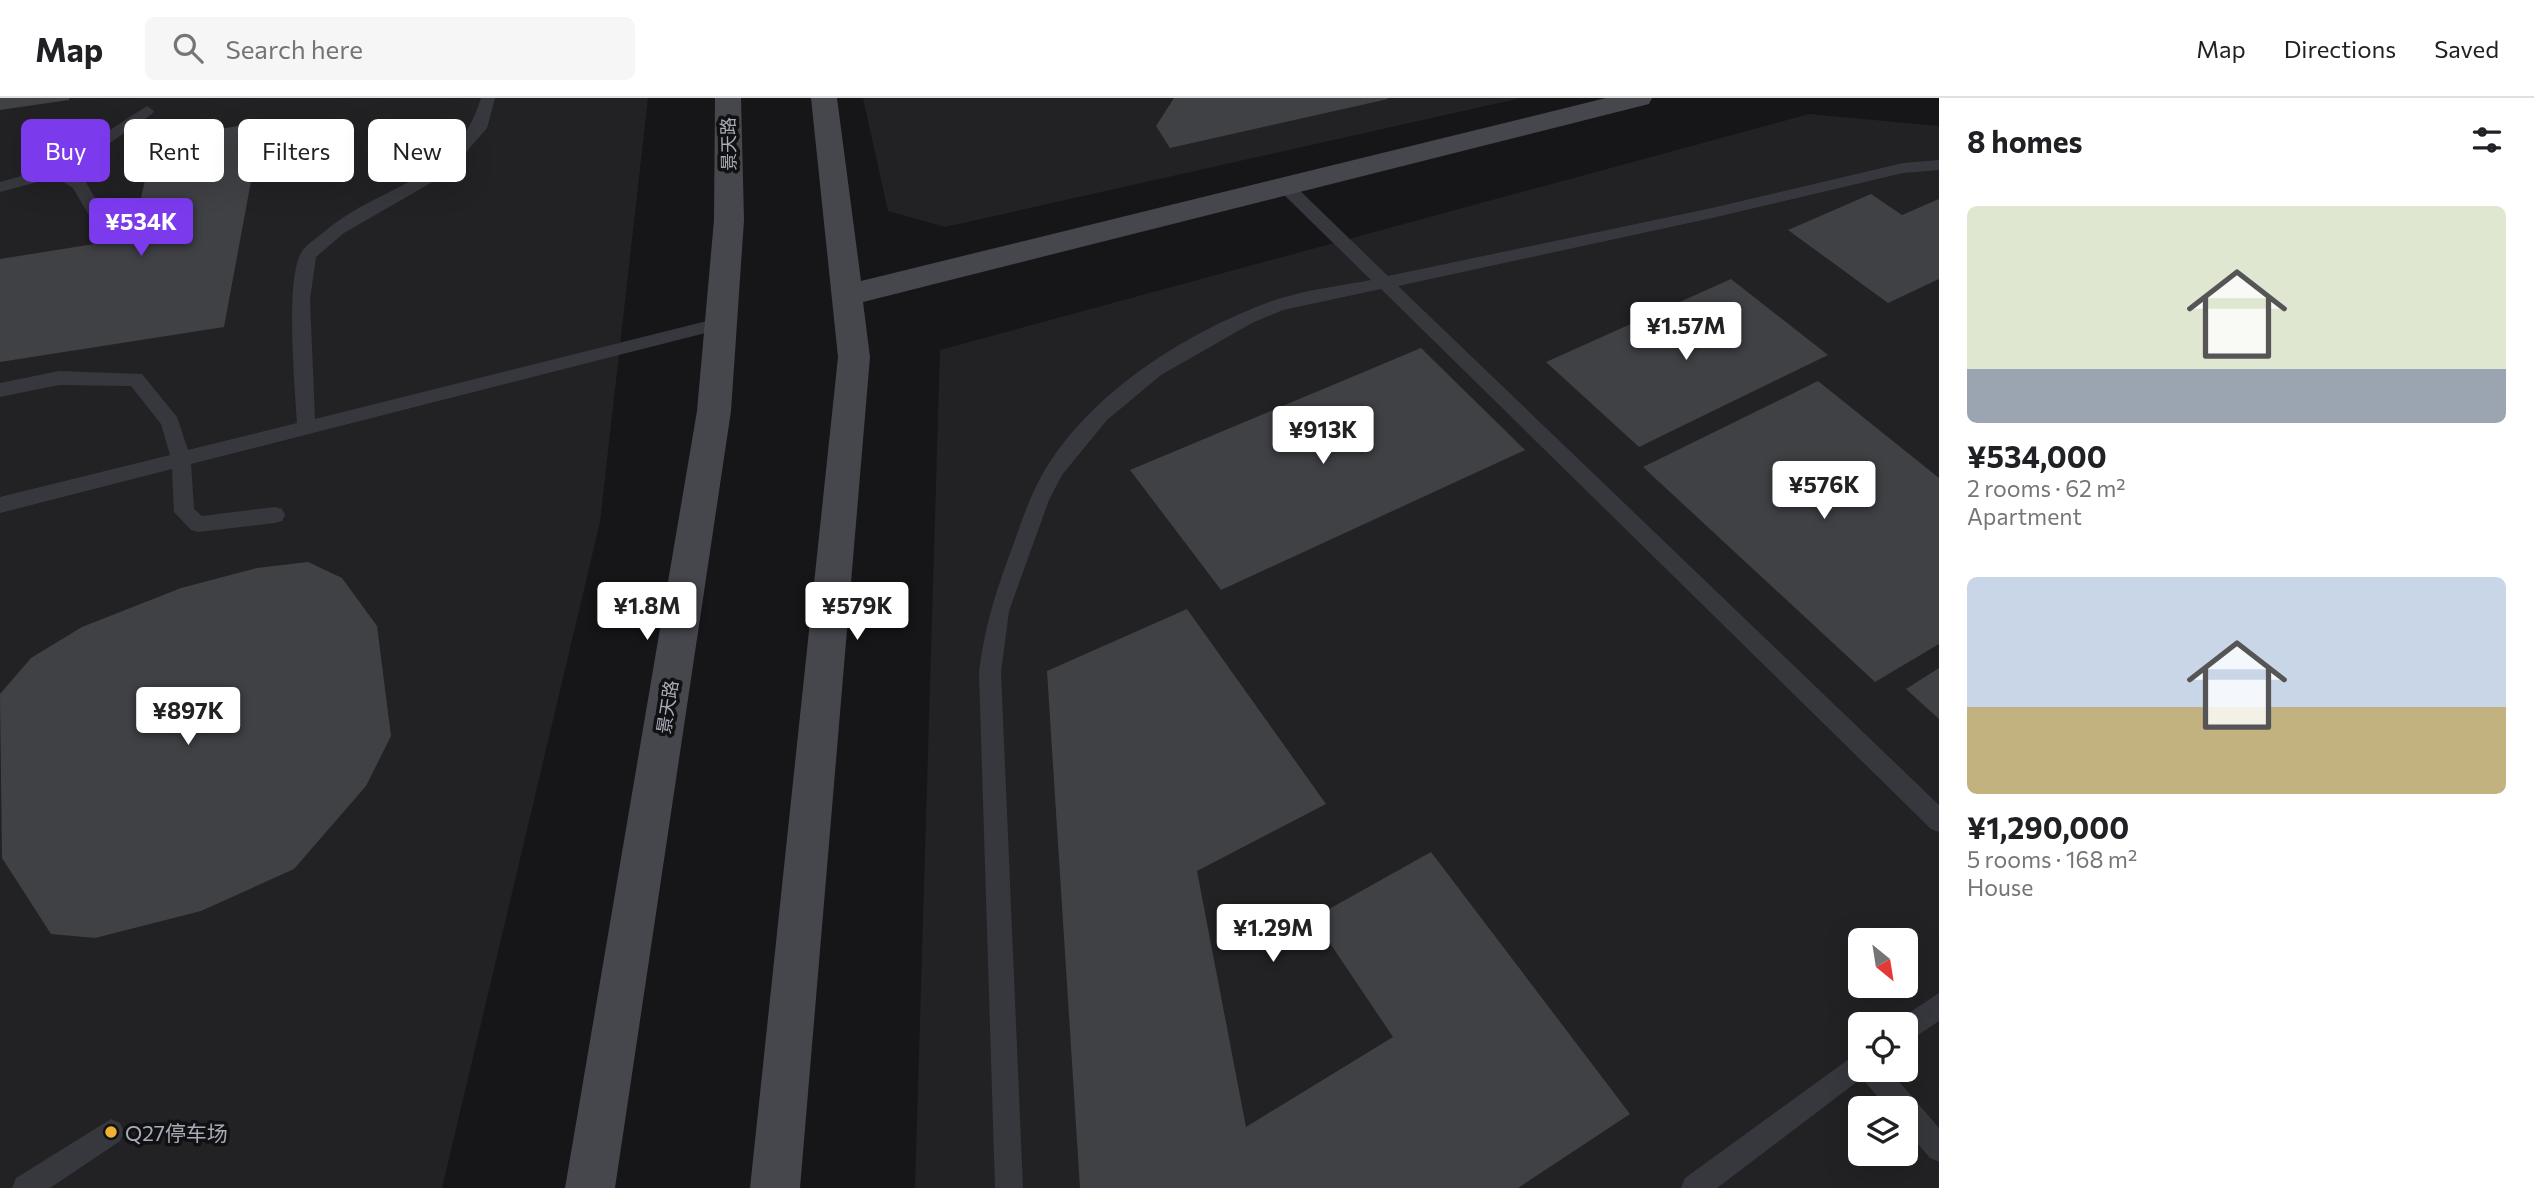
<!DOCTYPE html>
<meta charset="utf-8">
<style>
:root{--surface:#fff;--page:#f6f6f6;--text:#202124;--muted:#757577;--line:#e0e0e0;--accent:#7c3aed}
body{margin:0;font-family:Commissioner,"Noto Sans SC",sans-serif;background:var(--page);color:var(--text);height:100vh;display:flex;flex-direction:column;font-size:26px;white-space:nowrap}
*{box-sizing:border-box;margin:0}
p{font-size:23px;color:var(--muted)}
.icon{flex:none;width:38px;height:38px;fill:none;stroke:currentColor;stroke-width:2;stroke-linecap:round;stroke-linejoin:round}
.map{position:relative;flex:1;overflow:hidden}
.sheet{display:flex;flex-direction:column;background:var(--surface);width:595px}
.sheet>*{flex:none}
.top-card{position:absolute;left:21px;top:21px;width:665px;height:63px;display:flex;gap:14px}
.needle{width:46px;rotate:150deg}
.controls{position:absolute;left:1848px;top:830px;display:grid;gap:14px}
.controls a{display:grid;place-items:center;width:70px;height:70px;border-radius:10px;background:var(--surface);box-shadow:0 7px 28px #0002;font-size:35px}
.price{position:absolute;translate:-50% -60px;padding:0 16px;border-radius:7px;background:#fff;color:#222;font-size:23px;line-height:46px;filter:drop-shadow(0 2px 4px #0008)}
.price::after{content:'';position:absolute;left:50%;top:42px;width:21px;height:16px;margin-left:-10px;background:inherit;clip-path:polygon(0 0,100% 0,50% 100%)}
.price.current{background:var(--accent);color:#fff}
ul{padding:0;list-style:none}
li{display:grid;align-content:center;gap:14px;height:371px;padding:0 28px}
li span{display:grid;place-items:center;height:217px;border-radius:10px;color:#555}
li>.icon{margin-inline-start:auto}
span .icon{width:126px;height:126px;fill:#fffc;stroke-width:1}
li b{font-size:30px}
h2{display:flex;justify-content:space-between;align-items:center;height:84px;padding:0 28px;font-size:30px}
.tag{padding:0 24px;border-radius:10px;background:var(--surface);box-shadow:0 7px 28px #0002;font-size:24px;line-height:63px}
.tag.current{background:var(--accent);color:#fff}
header{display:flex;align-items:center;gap:42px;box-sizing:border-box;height:98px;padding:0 35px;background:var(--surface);border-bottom:2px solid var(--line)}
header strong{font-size:33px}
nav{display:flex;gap:38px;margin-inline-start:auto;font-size:24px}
.search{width:490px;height:63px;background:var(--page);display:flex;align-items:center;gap:18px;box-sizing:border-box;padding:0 24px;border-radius:10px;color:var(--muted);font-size:26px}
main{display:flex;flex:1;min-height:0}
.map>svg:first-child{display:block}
.built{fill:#222225;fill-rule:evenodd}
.building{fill:#404145}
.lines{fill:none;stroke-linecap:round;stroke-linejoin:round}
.lane{fill:#37383d;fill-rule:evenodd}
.secondary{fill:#45474d;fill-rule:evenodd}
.poi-dot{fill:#f2b134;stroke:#111113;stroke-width:2.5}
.labels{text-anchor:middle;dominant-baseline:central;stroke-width:7;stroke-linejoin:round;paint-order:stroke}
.street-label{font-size:18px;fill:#a8adb8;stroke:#111113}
.near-poi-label{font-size:21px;fill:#a8adb8;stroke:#111113;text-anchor:start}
</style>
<header>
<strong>Map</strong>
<div class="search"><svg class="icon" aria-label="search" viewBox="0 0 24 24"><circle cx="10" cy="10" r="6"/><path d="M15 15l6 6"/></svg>Search here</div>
<nav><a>Map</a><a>Directions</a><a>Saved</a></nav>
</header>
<main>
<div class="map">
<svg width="1939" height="1090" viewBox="0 0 1939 1090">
<rect width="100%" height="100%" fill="#161618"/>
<g class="built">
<polygon points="0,0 648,0 600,424 442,1090 0,1090"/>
<polygon points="863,0 1521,0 945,129 888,113"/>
<path d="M1809,16L1939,28V1090H915L940,252ZM1860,842H1906V887H1860ZM1860,926H1906V971H1860ZM1860,1010H1906V1055H1860Z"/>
</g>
<g class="building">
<polygon points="0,0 69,0 69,2 0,12"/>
<polygon points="1174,0 1387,0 1388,1 1170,50 1156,28"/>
<polygon points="262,24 224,229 0,264 0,161 132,140 154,42"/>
<polygon points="1871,96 1902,117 1939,101 1939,181 1888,205 1788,132"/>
<polygon points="1731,181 1828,257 1639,349 1546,264"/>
<polygon points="1421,250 1525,352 1221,492 1130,372"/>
<polygon points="1818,283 1939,380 1939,546 1875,584 1643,369"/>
<polygon points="308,464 342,480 377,528 391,638 366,688 294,771 201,813 95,840 51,836 2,760 0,596 31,560 82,529 181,490 257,470"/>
<polygon points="1187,511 1326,706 1197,773 1246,1029 1393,939 1313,820 1431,754 1630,1016 1518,1090 1080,1090 1047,573"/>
<polygon points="1939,570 1939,621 1906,591"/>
</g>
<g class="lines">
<g class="lane">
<path d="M481,0H495L487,30L448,75L344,135L316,159L310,202L315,321L723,219L732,225L729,229L191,366L194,411L202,418L275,409L282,411L285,417L282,423L275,425L198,434L191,432L174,414L172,371L0,415V399L170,357L161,326L131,288L59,287L0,299V285L59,273L142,276L177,319L188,352L297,325C295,289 285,184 301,155C305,147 317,140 324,134C383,84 454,87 481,0Z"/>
<polygon points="147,8 154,13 152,16 69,73 85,83 105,117 103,121 91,121 73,90 56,79 0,94 0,84 53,69"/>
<path d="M1939,62V72L1903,75L1712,120L1398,188L1939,707V734L1931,731L1381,191L1283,212L1252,225L1161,277L1107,322L1062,377L1049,402L1009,513L1001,574L1023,1090H995L979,574C984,533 994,499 1008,461C1019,433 1027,403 1042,377C1090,294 1185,235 1272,203C1303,192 1339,188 1371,182L1279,92V84H1291L1388,178L1712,110L1903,65Z"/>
<polygon points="1939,895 1939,923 1906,945 1906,926 1896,926 1897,923"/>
<polygon points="1860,953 1860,971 1888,971 1939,1030 1939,1064 1930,1060 1906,1032 1906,1010 1887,1010 1862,980 1717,1090 1681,1090 1685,1080"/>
<polygon points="111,1021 120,1025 124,1034 120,1043 50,1090 12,1090 16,1080"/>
</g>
<g class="secondary">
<polygon points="715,0 741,0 744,122 731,313 615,1090 565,1090 697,313 714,122"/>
<polygon points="811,0 837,0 861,183 1606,0 1652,0 1649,6 863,204 870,259 800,1090 750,1090 838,259"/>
</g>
</g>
<circle class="poi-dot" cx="111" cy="1034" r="7"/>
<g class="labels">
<g class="street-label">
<text transform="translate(728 46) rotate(-91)">景天路</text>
<text transform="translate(667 609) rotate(-81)">景天路</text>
</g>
<g class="near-poi-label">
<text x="125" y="1034">Q27停车场</text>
</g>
</g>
</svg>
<div class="controls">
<a><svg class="needle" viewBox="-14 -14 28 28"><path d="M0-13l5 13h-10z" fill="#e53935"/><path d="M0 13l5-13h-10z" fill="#757577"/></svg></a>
<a><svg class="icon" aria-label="locate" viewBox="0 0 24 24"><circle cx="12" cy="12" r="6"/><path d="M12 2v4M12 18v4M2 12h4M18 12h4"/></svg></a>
<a><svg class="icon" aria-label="layers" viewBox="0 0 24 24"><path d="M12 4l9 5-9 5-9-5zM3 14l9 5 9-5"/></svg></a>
</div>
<b class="price current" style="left:141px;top:160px">¥534K</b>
<b class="price" style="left:1686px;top:264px">¥1.57M</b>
<b class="price" style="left:1323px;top:368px">¥913K</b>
<b class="price" style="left:1824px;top:423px">¥576K</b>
<b class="price" style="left:647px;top:544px">¥1.8M</b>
<b class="price" style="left:857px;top:544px">¥579K</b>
<b class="price" style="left:188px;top:649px">¥897K</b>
<b class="price" style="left:1273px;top:866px">¥1.29M</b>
<div class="top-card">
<a class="tag current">Buy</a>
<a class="tag">Rent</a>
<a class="tag">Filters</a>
<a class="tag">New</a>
</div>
</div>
<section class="sheet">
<h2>8 homes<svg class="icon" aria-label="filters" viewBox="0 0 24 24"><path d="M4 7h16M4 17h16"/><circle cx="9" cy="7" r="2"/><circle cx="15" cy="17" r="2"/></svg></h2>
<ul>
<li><span style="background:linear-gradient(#dfe7d0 75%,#9aa5b1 0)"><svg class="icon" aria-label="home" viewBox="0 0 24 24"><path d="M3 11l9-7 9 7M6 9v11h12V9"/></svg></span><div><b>¥534,000</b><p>2 rooms · 62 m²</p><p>Apartment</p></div></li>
<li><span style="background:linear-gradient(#c9d6e8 60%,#c2b280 0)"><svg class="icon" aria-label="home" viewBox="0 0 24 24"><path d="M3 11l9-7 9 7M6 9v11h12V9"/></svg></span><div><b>¥1,290,000</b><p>5 rooms · 168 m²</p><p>House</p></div></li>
</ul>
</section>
</main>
